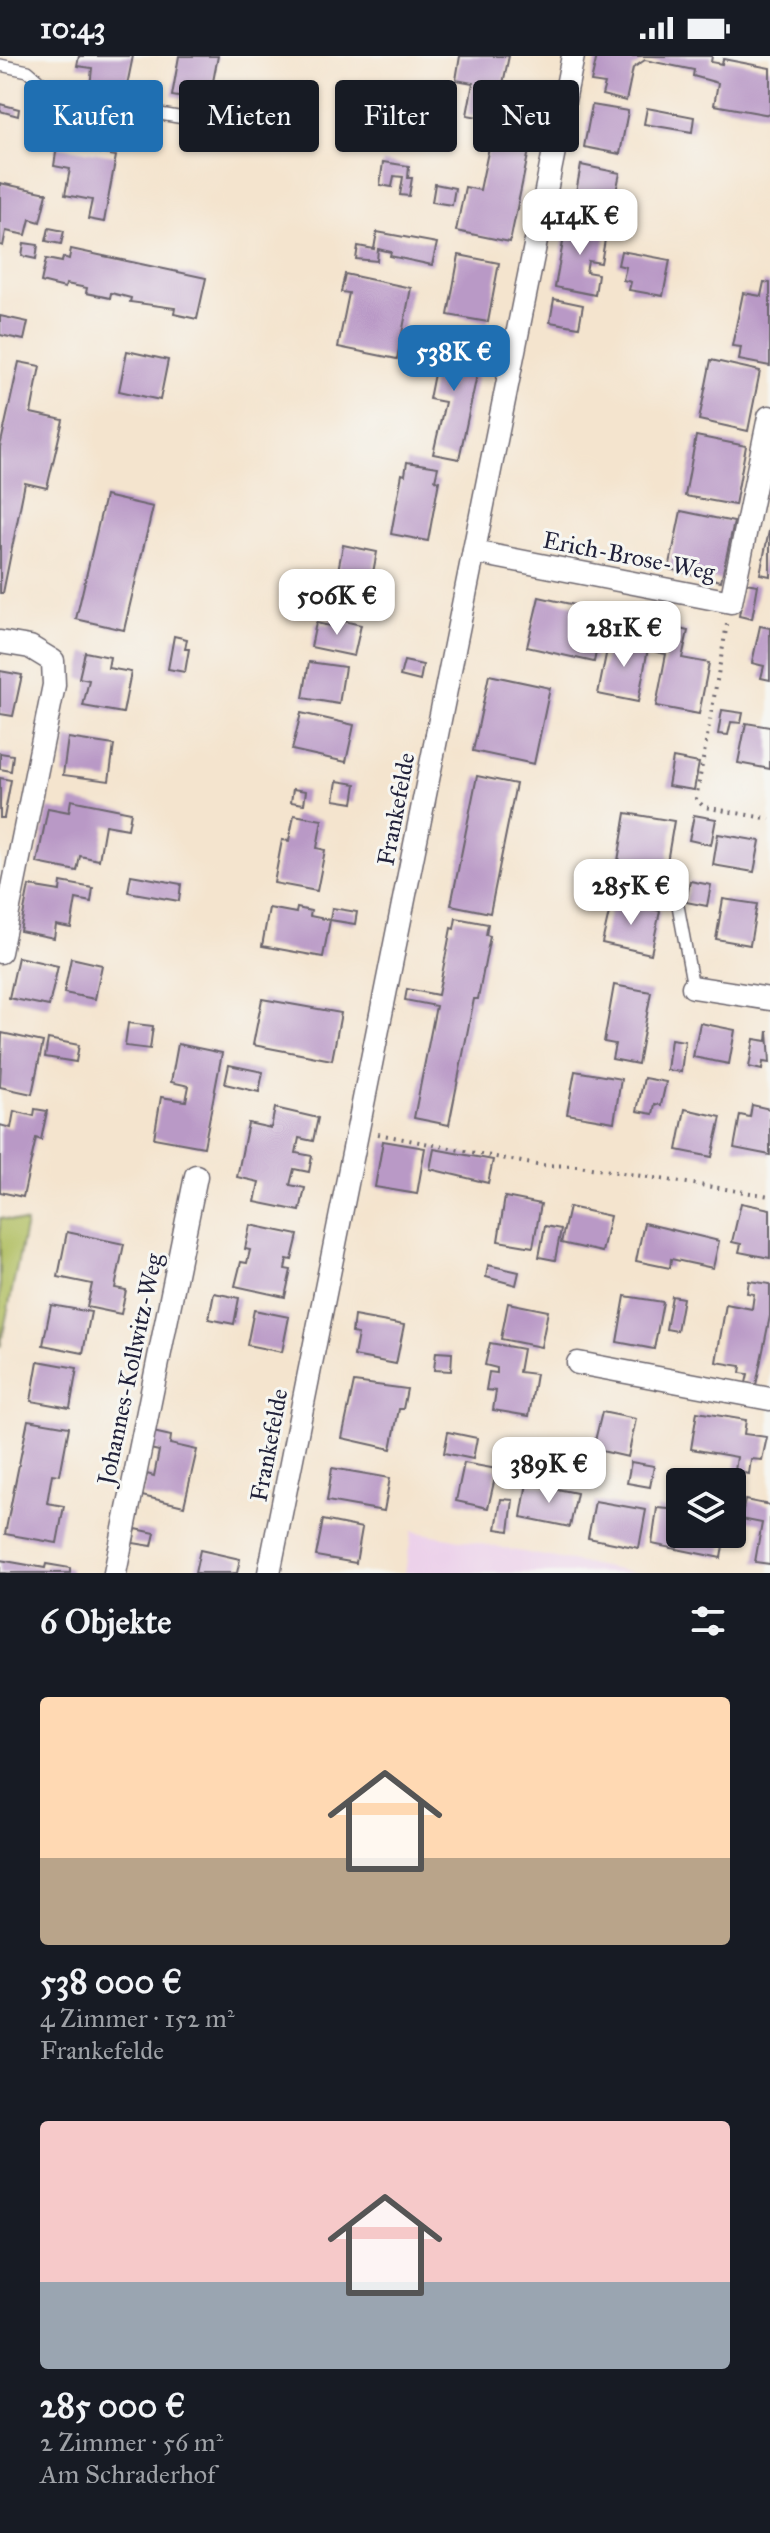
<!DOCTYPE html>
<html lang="de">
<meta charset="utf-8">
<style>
:root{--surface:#171b24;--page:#242831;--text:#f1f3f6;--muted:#9ea1a6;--accent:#1f6fb2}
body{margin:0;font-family:"IM FELL Great Primer",serif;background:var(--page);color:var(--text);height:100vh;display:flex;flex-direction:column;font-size:30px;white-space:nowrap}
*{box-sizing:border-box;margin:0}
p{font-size:26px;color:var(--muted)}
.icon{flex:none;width:44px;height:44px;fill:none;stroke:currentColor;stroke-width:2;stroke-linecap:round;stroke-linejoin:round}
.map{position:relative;height:1517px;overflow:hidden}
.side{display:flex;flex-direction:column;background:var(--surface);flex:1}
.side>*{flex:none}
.hud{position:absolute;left:24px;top:24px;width:722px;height:72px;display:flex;gap:16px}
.buttons{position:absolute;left:666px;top:1412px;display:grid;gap:16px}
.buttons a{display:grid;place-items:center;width:80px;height:80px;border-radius:8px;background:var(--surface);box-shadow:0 2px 6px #0004;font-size:40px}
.price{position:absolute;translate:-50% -68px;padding:0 18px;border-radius:16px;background:#fff;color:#222;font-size:26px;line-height:52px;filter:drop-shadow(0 2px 4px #0008)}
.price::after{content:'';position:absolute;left:50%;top:48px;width:24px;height:18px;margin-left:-12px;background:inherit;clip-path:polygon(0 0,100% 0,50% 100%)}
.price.selected{background:var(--accent);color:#fff}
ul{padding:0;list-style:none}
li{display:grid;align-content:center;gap:16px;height:424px;padding:0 40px}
li span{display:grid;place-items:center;height:248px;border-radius:8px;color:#555}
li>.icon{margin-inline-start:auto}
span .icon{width:144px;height:144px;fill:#fffc;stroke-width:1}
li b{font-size:34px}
h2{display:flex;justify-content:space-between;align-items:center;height:96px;padding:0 40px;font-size:34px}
.tag{padding:0 28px;border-radius:8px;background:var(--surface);box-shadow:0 2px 6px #0004;font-size:28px;line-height:72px}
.tag.selected{background:var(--accent);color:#fff}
.status{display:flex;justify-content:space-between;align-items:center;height:56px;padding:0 40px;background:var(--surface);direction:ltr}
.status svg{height:22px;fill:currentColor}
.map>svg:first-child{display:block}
.built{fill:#ecd1ea}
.green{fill:#b0be61;stroke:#69704e;stroke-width:2}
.building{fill:#b999c6}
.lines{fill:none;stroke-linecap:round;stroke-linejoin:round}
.service-casing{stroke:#6c666e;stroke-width:14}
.minor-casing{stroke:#6c666e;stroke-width:25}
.path{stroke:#6c666e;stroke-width:4;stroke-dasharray:2 6;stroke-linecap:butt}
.service{stroke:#fff;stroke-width:11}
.minor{stroke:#fff;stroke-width:22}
.labels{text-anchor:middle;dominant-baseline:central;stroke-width:6;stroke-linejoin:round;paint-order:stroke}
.street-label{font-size:24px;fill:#22223b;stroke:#f6f6f2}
</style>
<div class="status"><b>10:43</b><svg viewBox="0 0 49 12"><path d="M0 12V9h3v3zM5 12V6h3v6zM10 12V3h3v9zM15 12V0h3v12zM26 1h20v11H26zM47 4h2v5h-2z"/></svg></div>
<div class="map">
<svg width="770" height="1517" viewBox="0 0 770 1517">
<rect width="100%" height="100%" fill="#f6f6f2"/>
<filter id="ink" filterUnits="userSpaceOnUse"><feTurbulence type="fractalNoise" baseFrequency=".0125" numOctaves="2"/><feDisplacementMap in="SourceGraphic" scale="16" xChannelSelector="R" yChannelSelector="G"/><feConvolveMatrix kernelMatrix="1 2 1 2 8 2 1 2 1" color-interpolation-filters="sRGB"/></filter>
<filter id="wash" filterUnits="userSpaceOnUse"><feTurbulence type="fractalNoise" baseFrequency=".006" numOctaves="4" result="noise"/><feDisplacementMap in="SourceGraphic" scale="32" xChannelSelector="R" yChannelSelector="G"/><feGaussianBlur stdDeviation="1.8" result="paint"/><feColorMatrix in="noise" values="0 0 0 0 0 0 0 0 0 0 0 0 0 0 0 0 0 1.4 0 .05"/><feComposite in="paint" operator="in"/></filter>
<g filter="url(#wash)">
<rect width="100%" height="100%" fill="#f4e4ce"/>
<polygon class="built" points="412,1475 635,1517 405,1517"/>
<polygon class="green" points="0,1162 26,1167 0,1292"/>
<g id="blocks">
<g class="building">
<polygon points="79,0 133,0 125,39 90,31 92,12 77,10"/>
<polygon points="179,0 218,0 209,46 172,40"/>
<polygon points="460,0 509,0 495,64 467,59 473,27 456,24"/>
<polygon points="597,0 712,0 711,6 722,8 723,3 770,12 770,59 714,49 718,27 693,20 694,14 645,4 633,12 626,45 602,39 605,28 591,26"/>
<polygon points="0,48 19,53 18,60 0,55"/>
<polygon points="592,49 628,55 620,98 584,91"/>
<polygon points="647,52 694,61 692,76 644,68"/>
<polygon points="493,72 532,80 510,186 456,175 465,131 480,134"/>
<polygon points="57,90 116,100 104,166 88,163 92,144 65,139 70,113 54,110"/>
<polygon points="383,106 409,110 408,122 412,122 409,140 400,139 403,121 394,120 392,131 380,129"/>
<polygon points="581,109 620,117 612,155 574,147"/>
<polygon points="0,127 47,137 40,166 30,163 26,179 6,175 3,190 0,189"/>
<polygon points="435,128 455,132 452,149 432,146"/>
<polygon points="567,164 607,172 601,207 588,205 586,216 598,218 595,239 555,231"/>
<polygon points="49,172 64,175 61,188 46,185"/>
<polygon points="377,176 437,187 432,209 390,200 391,196 378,193 377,205 356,203 358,190 374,193"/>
<polygon points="24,187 38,189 36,203 22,200"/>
<polygon points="71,193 206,222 197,263 174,258 175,252 130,246 131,242 111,237 110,242 86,237 87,232 66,228 65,232 41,226 46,203 62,206 63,201 69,203"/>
<polygon points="621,195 670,204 663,240 629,234 631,226 623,224 626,211 618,209"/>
<polygon points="459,199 499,207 488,266 448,259"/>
<polygon points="345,218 411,232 397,303 338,291 349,237 341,236"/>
<polygon points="764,226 770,227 770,310 739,304 741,291 732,290 743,237 761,240"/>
<polygon points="554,243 583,249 579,271 550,266"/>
<polygon points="0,260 28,266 24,284 0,279"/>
<polygon points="441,283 483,291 459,403 433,398 445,346 429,343"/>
<polygon points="127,295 168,304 160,344 119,335"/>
<polygon points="711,304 760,315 748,375 699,364"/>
<polygon points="19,306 40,310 31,357 63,364 47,432 25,427 3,537 0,537 0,391"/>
<polygon points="696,380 746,390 735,449 685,440"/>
<polygon points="407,406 438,411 435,424 439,425 428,485 391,478 402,418 405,419"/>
<polygon points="105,440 153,451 124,574 76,563"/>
<polygon points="681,455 734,466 721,525 669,513"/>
<polygon points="769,475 770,476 770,520 760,518"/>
<polygon points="343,489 377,496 367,547 333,540"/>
<polygon points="745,527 758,529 752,563 739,560"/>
<polygon points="539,541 584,551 580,567 601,572 594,606 527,591"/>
<polygon points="634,553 665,558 662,569 688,575 682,602 709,607 699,658 656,650 666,598 656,596 660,580 630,574"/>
<polygon points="331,562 361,569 354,600 311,591 316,567 330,570"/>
<polygon points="760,570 770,572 770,624 761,622 764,610 752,607"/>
<polygon points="610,579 649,587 638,646 598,638"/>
<polygon points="174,580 187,583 185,593 189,593 185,616 168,613"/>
<polygon points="85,596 110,601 108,612 131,616 123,657 83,650 89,624 79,622"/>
<polygon points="404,605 423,609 420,625 400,620"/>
<polygon points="309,606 345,611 339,648 303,642"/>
<polygon points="0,615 22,619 13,660 0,658"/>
<polygon points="489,619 550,632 534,708 473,695"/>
<polygon points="722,654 743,657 741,667 731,666 728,679 718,678"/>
<polygon points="301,657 354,669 346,706 292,694"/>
<polygon points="746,667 770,671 770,713 738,707"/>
<polygon points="68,682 114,689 109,725 63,719"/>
<polygon points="0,697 13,699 11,715 0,713"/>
<polygon points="673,702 699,707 694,734 668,730"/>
<polygon points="477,720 516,728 490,857 451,849"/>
<polygon points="0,722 11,724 4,762 0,762"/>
<polygon points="337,725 356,728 353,747 334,744"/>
<polygon points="293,733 306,735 304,748 291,746"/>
<polygon points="71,744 131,756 128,773 105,769 99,804 80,800 77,815 37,807 48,752 69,756"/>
<polygon points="626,757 674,765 665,818 617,811"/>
<polygon points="294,759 322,764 317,792 325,794 317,835 274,827 282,784 289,785"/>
<polygon points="694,759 716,763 711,789 689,784"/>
<polygon points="718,778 760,785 754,816 713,809"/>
<polygon points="131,819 181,828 179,845 128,836"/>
<polygon points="690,825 711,829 707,850 686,846"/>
<polygon points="61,826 93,832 91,846 76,843 71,872 56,869 54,882 20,875 29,830 60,835"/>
<polygon points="723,843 757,848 750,889 716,883"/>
<polygon points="612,844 660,855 651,898 602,887"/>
<polygon points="269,852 296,857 297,852 311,855 310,860 330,864 332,852 357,856 355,868 330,864 323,901 262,890"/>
<polygon points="456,862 488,868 486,879 490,880 478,943 474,943 449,1069 414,1062 436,950 405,944 407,933 438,939 451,872 454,873"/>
<polygon points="18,901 58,910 49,950 9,942"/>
<polygon points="71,902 102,909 95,943 64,937"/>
<polygon points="614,929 651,936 638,1008 612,1003 615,988 604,986"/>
<polygon points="262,943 341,957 332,1004 253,989"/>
<polygon points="128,967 153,970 150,993 125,990"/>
<polygon points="700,967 735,974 729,1008 693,1001"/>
<polygon points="768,974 770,1007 763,1006 762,1014 749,1011 754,983 767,985"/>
<polygon points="2,977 43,986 32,1038 0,1031"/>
<polygon points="48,983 79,989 76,1006 45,1001"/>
<polygon points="671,983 685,985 681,1016 667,1014"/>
<polygon points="178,988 222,997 204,1091 154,1082 161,1041 186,1045 189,1030 171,1026"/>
<polygon points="229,1009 263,1016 259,1036 225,1028"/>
<polygon points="575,1015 621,1023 614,1066 567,1058"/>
<polygon points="644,1022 666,1026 661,1049 655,1048 653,1058 637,1055"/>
<polygon points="752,1049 770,1053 770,1099 734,1092 740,1059 750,1061"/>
<polygon points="275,1052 318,1062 313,1085 299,1082 296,1097 312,1100 309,1116 294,1113 290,1129 305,1132 300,1155 255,1146 259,1126 237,1121 248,1067 271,1072"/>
<polygon points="35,1053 47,1055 41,1084 36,1082 23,1141 0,1136 0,1069 11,1072 14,1055 34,1060"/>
<polygon points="685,1053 721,1061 712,1101 677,1094"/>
<polygon points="383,1085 425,1092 417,1138 375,1131"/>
<polygon points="434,1093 493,1104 488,1127 430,1113"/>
<polygon points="505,1141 541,1148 533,1191 498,1185"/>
<polygon points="741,1147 770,1153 770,1202 739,1196 741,1188 732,1186"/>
<polygon points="569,1151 610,1160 602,1196 561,1187"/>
<polygon points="644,1167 719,1185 713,1212 671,1203 670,1212 636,1205"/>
<polygon points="250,1169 298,1179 292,1204 287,1203 285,1213 291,1214 285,1241 235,1230 241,1206 247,1207 250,1194 245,1193"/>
<polygon points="545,1170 561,1173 555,1204 539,1201"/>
<polygon points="67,1176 124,1188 115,1232 126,1234 121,1258 87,1251 92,1228 58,1221"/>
<polygon points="488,1209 519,1216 516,1229 486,1221"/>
<polygon points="749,1225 770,1228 770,1260 756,1329 746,1327 748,1318 740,1317 741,1310 716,1306 726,1248 752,1253 754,1238 747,1237"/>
<polygon points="214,1237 239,1242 234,1268 209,1263"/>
<polygon points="625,1240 663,1246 654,1293 617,1286"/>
<polygon points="672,1240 683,1242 677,1275 666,1273"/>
<polygon points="508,1247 548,1255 541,1291 501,1283"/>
<polygon points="51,1249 91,1256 83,1297 43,1289"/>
<polygon points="254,1254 289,1261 282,1296 247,1289"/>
<polygon points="354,1260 404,1269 396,1308 354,1300 358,1278 352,1277"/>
<polygon points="490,1287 523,1293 519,1316 536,1318 529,1360 493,1354 496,1335 486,1334 489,1316 497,1317 497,1312 485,1309"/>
<polygon points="436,1296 452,1297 451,1315 434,1314"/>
<polygon points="38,1305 77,1312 70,1352 31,1345"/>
<polygon points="354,1326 407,1333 403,1353 399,1353 391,1393 342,1382"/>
<polygon points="602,1356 636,1363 628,1401 593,1393"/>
<polygon points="697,1356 746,1364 744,1378 767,1381 762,1404 751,1403 749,1418 735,1415 737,1401 691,1393"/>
<polygon points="28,1364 69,1371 60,1419 52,1418 47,1447 64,1450 57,1487 5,1478"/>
<polygon points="153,1376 171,1380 170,1388 197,1394 184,1450 142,1440 147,1418 154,1420 159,1395 150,1393"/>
<polygon points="448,1376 477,1382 473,1403 444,1397"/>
<polygon points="631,1406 654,1410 650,1431 627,1427"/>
<polygon points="464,1407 497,1413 488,1452 456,1445"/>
<polygon points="332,1412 390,1422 384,1455 327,1445"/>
<polygon points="527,1427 577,1437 570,1471 521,1461"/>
<polygon points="501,1443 513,1444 509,1475 496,1473"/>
<polygon points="745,1444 770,1449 770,1508 755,1506 762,1467 741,1463"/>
<polygon points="595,1445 646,1454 639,1492 588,1482"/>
<polygon points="657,1452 680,1454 680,1478 725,1478 721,1502 652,1488"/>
<polygon points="323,1464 362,1472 356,1507 316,1500"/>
<polygon points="136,1473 155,1477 152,1490 133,1487"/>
<polygon points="200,1494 240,1503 237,1517 195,1517"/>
<polygon points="0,1504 45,1512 46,1508 70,1512 70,1517 0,1517"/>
</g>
</g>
</g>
<g filter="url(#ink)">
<use href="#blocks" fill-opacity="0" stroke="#6c666e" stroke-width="2"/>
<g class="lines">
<g class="service-casing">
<g id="service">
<polyline points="0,9 28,15 58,41 220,68"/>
<polyline points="677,844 693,931"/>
</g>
</g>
<g class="minor-casing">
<g id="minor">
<polyline points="474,496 731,546 769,361"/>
<polyline points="0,586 30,591 53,605 54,629 0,896"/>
<polyline points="693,931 770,943"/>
<polyline points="578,1307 770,1343"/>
<polyline points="115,1517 196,1120"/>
<polyline points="269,1517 573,0"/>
</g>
</g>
<g class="path">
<polyline points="727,568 696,743 704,751 770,763"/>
<polyline points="378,1078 537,1109 578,1110 770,1140"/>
</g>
<use href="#service" class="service"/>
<use href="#minor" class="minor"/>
</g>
</g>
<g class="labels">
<g class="street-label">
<text transform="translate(629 500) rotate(11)">Erich-Brose-Weg</text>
<text transform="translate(396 753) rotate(-79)">Frankefelde</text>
<text transform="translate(130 1313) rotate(-78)">Johannes-Kollwitz-Weg</text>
<text transform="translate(269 1389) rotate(-79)">Frankefelde</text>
</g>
</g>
</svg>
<div class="buttons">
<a><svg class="icon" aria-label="layers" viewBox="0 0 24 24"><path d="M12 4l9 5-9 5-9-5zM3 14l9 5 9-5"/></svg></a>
</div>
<b class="price" style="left:580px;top:201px">414K €</b>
<b class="price selected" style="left:454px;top:337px">538K €</b>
<b class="price" style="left:337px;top:581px">506K €</b>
<b class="price" style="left:624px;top:613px">281K €</b>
<b class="price" style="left:631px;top:871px">285K €</b>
<b class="price" style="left:549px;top:1449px">389K €</b>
<div class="hud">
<a class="tag selected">Kaufen</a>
<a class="tag">Mieten</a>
<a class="tag">Filter</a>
<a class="tag">Neu</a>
</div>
</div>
<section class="side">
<h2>6 Objekte<svg class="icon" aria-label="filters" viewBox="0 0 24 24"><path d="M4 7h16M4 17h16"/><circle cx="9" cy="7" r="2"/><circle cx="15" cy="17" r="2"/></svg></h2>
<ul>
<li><span style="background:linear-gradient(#ffd9b3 65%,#b9a48a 0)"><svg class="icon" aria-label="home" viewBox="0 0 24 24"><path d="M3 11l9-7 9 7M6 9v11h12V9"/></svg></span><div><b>538 000 €</b><p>4 Zimmer · 152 m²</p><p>Frankefelde</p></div></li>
<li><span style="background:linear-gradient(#f6c9c9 65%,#9aa5b1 0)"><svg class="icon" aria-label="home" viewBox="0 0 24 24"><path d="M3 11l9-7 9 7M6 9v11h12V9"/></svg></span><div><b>285 000 €</b><p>2 Zimmer · 56 m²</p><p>Am Schraderhof</p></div></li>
</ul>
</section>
